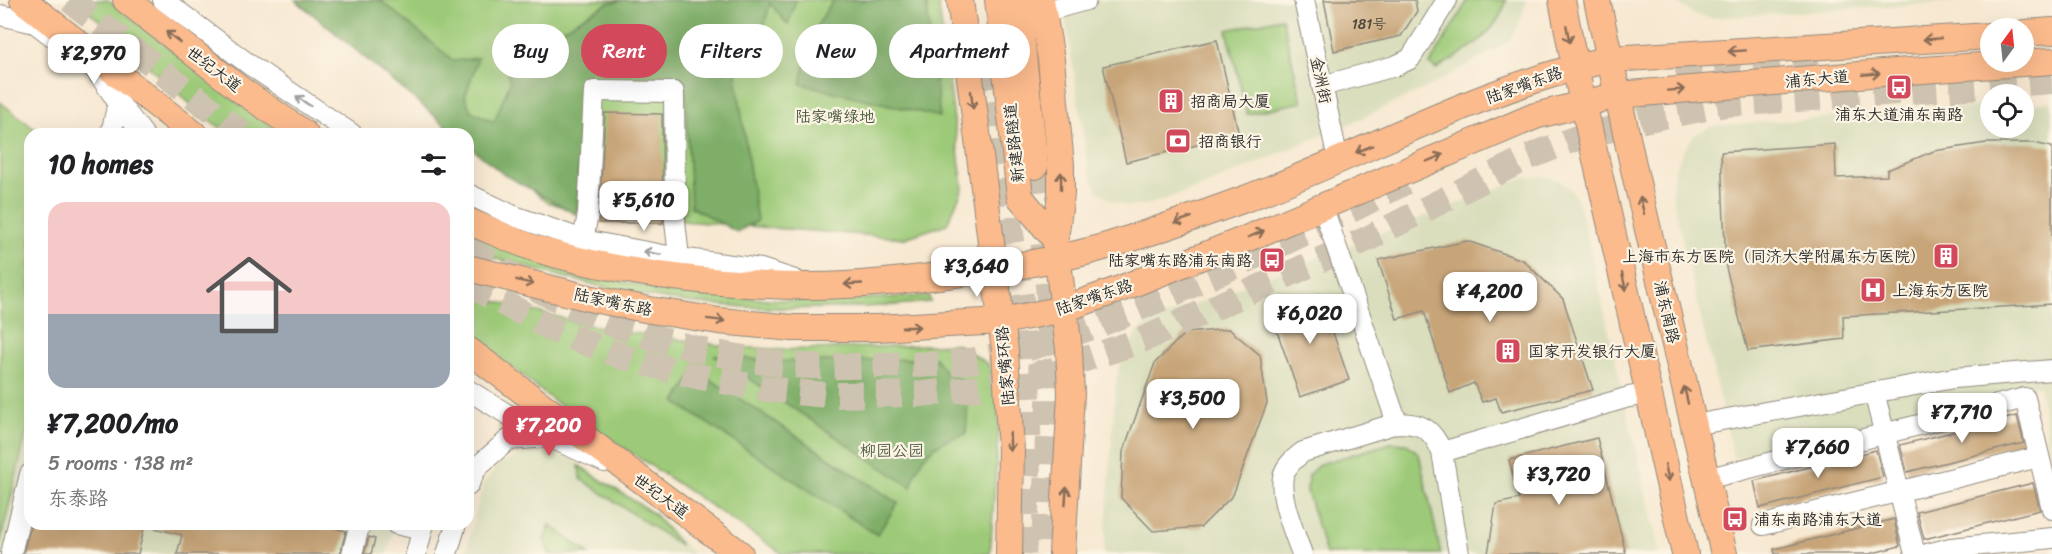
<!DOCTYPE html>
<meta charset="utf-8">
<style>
:root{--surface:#fff;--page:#f2f2f2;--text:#202124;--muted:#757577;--accent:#d1495b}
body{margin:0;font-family:Sriracha,"LXGW WenKai TC",sans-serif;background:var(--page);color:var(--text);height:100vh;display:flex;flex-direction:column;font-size:22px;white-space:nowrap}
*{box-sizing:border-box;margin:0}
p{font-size:20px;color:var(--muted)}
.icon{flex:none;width:33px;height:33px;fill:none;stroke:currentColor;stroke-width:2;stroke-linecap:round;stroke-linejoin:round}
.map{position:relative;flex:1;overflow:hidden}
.sheet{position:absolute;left:24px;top:128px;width:450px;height:402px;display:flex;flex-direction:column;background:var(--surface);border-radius:18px;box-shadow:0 6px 24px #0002}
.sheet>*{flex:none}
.banner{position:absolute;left:492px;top:24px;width:570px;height:54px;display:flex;gap:12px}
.needle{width:39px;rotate:15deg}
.tools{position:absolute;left:1980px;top:18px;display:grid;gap:12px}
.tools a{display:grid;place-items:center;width:54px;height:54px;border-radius:50%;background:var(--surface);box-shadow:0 6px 24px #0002;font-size:30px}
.price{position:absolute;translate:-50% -51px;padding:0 14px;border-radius:12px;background:#fff;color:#222;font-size:20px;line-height:39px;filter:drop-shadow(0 2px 3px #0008)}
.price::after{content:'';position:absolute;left:50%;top:36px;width:18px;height:14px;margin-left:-9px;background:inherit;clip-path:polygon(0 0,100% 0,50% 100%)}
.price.active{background:var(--accent);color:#fff}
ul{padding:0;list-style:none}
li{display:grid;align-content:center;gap:12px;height:318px;padding:0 24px}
li span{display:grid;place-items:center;height:186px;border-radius:18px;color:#555}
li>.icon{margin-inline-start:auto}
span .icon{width:108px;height:108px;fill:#fffc;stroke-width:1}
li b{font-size:26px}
h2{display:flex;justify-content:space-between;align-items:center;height:72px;padding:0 24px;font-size:26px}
.tag{padding:0 21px;border-radius:27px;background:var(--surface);box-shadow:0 6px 24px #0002;font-size:21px;line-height:54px}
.tag.active{background:var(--accent);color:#fff}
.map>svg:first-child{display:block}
.built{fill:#dadebd}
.green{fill:#9dca78;stroke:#647a52;stroke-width:1.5}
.forest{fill:#7eae68;stroke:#546c4a;stroke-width:1.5}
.building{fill:#c8a579}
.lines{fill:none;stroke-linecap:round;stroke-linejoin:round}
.major-tunnel{stroke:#cec2b0;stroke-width:26;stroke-dasharray:26 13;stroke-linecap:butt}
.minor-casing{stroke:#918a7e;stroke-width:22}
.major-casing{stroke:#918a7e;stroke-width:28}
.minor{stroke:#fff;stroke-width:20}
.major{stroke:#fbbb8d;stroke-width:26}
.oneway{stroke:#896c57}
.oneway2{stroke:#a0a0a0}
.labels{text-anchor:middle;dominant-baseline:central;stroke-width:4.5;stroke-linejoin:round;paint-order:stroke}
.number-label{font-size:14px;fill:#524a3e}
.street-label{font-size:16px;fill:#2b2b2b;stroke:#fcf5e5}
.poi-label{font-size:16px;fill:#2b2b2b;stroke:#fcf5e5;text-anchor:start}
.park-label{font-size:16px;fill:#4d5b42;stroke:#fcf5e5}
</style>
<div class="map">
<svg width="2052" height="554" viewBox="0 0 2052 554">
<rect width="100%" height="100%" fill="#fcf5e5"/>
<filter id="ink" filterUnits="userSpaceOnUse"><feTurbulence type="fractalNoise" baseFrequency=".0167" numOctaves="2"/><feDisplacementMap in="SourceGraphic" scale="12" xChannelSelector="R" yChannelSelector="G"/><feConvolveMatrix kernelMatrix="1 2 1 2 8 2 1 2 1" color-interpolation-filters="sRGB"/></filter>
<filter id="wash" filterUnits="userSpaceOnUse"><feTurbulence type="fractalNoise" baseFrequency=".008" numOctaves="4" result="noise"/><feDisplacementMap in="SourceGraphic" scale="24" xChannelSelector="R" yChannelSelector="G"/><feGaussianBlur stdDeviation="1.35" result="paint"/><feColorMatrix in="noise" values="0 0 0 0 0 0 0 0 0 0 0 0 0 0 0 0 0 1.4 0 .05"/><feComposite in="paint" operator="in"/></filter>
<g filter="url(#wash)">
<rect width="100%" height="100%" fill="#f7e8d1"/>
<g class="built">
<polygon points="1063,0 1527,0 1519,25 1508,42 1436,83 1347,125 1203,186 1147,205 1127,206 1110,200 1097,190 1089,172"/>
<polygon points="1673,0 1983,0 1711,18 1693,14"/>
<polygon points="2052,102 2052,465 2039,385 1734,459 1672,196 1673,174 1682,153 1694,135 1711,126 1990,106 1990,128 2024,128 2024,104"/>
<polygon points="1542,176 1559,180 1572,191 1580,206 1660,554 1104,554 1116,382 1120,363 1128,345 1138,332 1149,322 1524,178"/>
<polygon points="30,418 30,524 395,524 387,554 0,554 0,543"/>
<polygon points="536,452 569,457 656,513 693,554 465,554 483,485 497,466 521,453"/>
</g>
<g class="green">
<polygon points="75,0 108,0 241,105 282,133 228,133 205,117 151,69 127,44"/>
<polygon points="295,0 938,0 963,188 947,224 905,238 588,214 547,202 468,139 468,134 462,133"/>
<path d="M1468,0H1506C1498,34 1464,53 1436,69L1430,64Z"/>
<polygon points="1282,18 1302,102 1247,114 1227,30"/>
<polygon points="0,102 40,133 30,134 30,418 0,543"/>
<path d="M468,232L591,275L643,286L711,296L804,301L929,296L930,302C859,309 788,311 717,305C633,299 549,273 468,251Z"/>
<polygon points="468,294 577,322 626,332 726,346 780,350 957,344 988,364 996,385 999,426 990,554 783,554 551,399 468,332"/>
<polygon points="1391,443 1407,444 1419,454 1441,554 1326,554 1307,491 1308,475 1320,464"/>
<polygon points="579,466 654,514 681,546 581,479"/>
<polygon points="550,525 589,554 549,554 544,540"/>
</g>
<g class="forest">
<polygon points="296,0 380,0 454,61 478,58 465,97 471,111 494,122 510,82 504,62 608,3 625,0 796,0 788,25 770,3 758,51 734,61 757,221 737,232 691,207 685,84 581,79 577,215 503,174 468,145 468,134 455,133"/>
<polygon points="833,0 926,0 940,117 801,84 811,36"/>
<path d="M714,355C787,366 861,360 935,358L948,375L969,383L966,434C934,441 919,456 911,487Z"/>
<polygon points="696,370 898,503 877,535 675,402"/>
</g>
<g id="blocks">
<g class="building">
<polygon points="1324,0 1415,0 1417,11 1401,36 1334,51"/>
<polygon points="1217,40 1239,135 1126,162 1103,66"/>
<polygon points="605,113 662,114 663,223 599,223"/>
<polygon points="1986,143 2034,143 2052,147 2052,304 1843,316 1844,339 1748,351 1726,268 1721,152 1835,144 1836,178 1887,176 1887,170 1934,151"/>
<polygon points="1467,241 1523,260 1563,299 1593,390 1501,412 1496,398 1482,402 1474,383 1450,393 1424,311 1397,319 1378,260"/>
<polygon points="1320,294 1349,380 1300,397 1270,311"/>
<polygon points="1229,329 1260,355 1267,403 1233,495 1201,527 1153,531 1121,498 1123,452 1155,363 1185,333"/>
<polygon points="2017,416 2024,443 1907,472 1900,445"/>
<polygon points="1597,438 1626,554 1488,554 1496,504 1519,499 1509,460"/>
<polygon points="1876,450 1883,477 1760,508 1754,481"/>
<polygon points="2033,483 2040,510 1924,539 1917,512"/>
<polygon points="1894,519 1900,546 1869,554 1775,554 1774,549"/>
<polygon points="31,524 145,524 138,554 23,554"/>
<polygon points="155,524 328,524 327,526 346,531 340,554 177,554 182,535 154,528"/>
<polygon points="369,537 375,539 371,554 364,554"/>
</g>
</g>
</g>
<g filter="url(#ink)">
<use href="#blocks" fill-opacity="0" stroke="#918a7e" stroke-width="1.5"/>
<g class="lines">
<g class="major-tunnel">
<polyline points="70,0 242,134"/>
<path d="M992,62C997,115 1002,169 1009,221C1013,250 1019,279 1022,307C1030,389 1030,472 1023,554"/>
<polyline points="1677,81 1719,73 1829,65"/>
<polyline points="1035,166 1049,295 1049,404 1044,554"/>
<path d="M468,249C509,275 552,298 596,317C648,340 725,357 781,364C814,368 848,366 881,365C912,365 945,365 976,360C1060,345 1139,309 1216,274C1280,245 1343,215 1405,182"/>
<polyline points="468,283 486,294 558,332 626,358 696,376 766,389 826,395 921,394 979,388 1041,374 1142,340 1369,238 1524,159 1574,139 1648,119 1726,104 2052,81"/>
</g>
<g class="minor-casing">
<g id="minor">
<polyline points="163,0 250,65 352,134"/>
<polyline points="1304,0 1338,160"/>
<polyline points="1043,12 1086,0"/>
<polyline points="0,15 35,23 52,36"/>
<polyline points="82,59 95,69 118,102 143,134"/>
<polyline points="1322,86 1395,66 1410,59 1447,0"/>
<polyline points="111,134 118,102"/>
<polyline points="468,194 514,216 583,240 679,258 761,269 795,280"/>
<polyline points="1322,205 1397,423"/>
<polyline points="583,240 588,214 594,91 674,92 675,221 679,258"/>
<polyline points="468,390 507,414 549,436"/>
<polyline points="1874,392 1915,554"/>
<polyline points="1694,425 1954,378 2052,370"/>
<polyline points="1442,452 1629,397 1649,394"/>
<polyline points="1706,479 2025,398 2052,509"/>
<polyline points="468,486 477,467 508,440 549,437 605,462"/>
<polyline points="396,524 422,530"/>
<polyline points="1763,525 2039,457"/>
<polyline points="1951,548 2052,538"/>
<polyline points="11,554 30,474"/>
<polyline points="352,554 359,527 361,524"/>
<polyline points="416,554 424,524"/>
<polyline points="447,554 456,524"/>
<path d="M1302,554C1295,534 1279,498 1283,477C1285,466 1295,458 1303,452L1397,423C1423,423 1432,429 1442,452L1459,554"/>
<polyline points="1927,554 1951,548 1952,554"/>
</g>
</g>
<g class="major-casing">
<g id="major">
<polyline points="23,0 194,134"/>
<polyline points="126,0 241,90 305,134"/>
<polyline points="960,0 1005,351 1011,451 1009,554"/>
<polyline points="998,0 1020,197 1055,239"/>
<polyline points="1017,0 1035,166"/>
<polyline points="1041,0 1051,60 1061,165 1061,194 1055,239 1069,349 1071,394 1062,554"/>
<polyline points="1562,0 1575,67 1685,554"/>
<polyline points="1597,0 1635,174 1724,554"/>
<polyline points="2024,33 2052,31"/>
<path d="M468,221C492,231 515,242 540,250C622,274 726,286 812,286C859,286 907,280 954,274C1005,268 1057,261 1107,246C1152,232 1198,216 1242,200C1365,154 1481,87 1610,59L1990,36"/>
<polyline points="468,268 593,299 650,310 719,321 793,328 877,328 1002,321 1064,309 1120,289 1258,234 1535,116 1618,95 1895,72 2052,61"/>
<polyline points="468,350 740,554"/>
</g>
</g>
<use href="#minor" class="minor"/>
<use href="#major" class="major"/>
</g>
<defs><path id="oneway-shaft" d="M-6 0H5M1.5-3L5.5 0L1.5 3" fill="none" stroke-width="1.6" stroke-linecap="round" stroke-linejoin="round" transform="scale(1.5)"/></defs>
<g class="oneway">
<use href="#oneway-shaft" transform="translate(1568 34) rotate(79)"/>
<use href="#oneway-shaft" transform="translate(173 37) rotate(-142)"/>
<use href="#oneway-shaft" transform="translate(1932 39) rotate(176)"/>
<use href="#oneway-shaft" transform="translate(1737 51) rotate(176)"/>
<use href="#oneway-shaft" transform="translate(1871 74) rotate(-5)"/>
<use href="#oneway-shaft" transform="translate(1676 90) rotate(-4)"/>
<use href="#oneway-shaft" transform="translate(972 100) rotate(83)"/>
<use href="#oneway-shaft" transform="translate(1364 149) rotate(157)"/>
<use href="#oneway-shaft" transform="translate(1435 158) rotate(-23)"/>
<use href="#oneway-shaft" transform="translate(1061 181) rotate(-90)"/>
<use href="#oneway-shaft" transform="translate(1642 205) rotate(-103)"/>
<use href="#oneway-shaft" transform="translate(1183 220) rotate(161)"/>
<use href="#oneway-shaft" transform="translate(1256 234) rotate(-23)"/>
<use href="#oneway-shaft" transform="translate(525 282) rotate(14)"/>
<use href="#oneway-shaft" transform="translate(1624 282) rotate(77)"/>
<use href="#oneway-shaft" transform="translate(853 284) rotate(177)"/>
<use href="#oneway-shaft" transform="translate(716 320) rotate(7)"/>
<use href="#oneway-shaft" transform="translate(911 327) rotate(-2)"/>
<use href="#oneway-shaft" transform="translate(1686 395) rotate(-103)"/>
<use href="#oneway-shaft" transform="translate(1010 442) rotate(88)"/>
<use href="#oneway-shaft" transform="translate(1667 473) rotate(78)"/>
<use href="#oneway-shaft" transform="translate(1066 496) rotate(-86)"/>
</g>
<g class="oneway2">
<use href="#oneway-shaft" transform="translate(303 101) rotate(-146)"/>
<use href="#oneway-shaft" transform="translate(652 253) rotate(-169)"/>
</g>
</g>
<defs>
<g id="bus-square" transform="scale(1.35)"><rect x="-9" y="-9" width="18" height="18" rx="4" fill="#d1495b" stroke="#fcf5e5"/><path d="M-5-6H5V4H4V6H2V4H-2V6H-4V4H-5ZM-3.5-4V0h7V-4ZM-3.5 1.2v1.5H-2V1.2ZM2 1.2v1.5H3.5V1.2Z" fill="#fff"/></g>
<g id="building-square" transform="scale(1.35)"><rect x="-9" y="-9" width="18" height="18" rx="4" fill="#d1495b" stroke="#fcf5e5"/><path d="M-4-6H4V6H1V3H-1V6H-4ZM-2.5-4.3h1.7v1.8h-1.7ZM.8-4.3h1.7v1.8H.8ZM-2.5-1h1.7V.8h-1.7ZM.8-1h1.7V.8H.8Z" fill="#fff"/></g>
<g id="bank-square" transform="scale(1.35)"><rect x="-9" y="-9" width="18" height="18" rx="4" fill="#d1495b" stroke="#fcf5e5"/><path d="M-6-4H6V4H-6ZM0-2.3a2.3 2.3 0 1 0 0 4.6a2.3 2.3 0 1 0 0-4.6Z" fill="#fff"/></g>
<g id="hospital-square" transform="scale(1.35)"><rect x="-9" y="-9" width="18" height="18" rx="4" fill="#d1495b" stroke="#fcf5e5"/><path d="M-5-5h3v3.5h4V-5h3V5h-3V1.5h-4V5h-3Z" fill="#fff"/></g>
</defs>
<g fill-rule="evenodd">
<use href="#bus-square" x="1899" y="87"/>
<use href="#building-square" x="1171" y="101"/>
<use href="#bank-square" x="1178" y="141"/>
<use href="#building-square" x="1946" y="256"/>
<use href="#bus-square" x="1272" y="260"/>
<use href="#hospital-square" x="1873" y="290"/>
<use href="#building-square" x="1508" y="351"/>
<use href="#bus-square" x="1735" y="519"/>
</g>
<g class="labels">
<g class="number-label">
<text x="1369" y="24">181号</text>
</g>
<g class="street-label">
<text transform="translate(214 69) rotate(37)">世纪大道</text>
<text transform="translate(1817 79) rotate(-5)">浦东大道</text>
<text transform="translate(1321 80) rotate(78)">金洲街</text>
<text transform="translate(1524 85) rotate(-20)">陆家嘴东路</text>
<text transform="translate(1014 143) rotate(-96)">新建路隧道</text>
<text transform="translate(1094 297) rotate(-19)">陆家嘴东路</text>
<text transform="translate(613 302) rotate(12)">陆家嘴东路</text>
<text transform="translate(1667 312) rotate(77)">浦东南路</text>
<text transform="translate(1005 366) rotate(-95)">陆家嘴环路</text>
<text transform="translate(661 496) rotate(36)">世纪大道</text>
</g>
<g class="poi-label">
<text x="1190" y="101">招商局大厦</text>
<text x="1899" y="114" text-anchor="middle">浦东大道浦东南路</text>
<text x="1198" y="141">招商银行</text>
<text x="1926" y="256" text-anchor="end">上海市东方医院（同济大学附属东方医院）</text>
<text x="1252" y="260" text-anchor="end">陆家嘴东路浦东南路</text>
<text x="1892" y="290">上海东方医院</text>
<text x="1528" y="351">国家开发银行大厦</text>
<text x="1754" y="519">浦东南路浦东大道</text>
</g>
<g class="park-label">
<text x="835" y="116">陆家嘴绿地</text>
<text x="892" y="450">柳园公园</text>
</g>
</g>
</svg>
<div class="tools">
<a><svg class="needle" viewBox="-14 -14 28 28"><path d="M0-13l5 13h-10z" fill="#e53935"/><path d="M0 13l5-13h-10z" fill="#757577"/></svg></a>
<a><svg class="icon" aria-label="locate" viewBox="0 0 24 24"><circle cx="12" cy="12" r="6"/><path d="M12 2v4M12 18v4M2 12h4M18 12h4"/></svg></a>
</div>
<b class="price" style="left:94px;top:85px">¥2,970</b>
<b class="price" style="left:644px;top:232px">¥5,610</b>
<b class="price" style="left:977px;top:298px">¥3,640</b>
<b class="price" style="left:1490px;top:323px">¥4,200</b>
<b class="price" style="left:1310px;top:345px">¥6,020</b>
<b class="price" style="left:1193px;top:430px">¥3,500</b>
<b class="price" style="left:1962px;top:444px">¥7,710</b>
<b class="price active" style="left:549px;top:457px">¥7,200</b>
<b class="price" style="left:1818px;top:479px">¥7,660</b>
<b class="price" style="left:1559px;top:506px">¥3,720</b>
<div class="banner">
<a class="tag">Buy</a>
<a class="tag active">Rent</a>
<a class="tag">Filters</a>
<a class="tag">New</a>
<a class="tag">Apartment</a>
</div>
<section class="sheet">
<h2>10 homes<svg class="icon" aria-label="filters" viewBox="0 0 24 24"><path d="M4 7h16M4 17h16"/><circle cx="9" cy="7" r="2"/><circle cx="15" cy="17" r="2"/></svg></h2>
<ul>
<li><span style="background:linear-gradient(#f6c9c9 60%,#9aa5b1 0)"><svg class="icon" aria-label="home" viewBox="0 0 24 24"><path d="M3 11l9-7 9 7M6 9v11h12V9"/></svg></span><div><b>¥7,200/mo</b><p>5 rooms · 138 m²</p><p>东泰路</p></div></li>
</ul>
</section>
</div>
